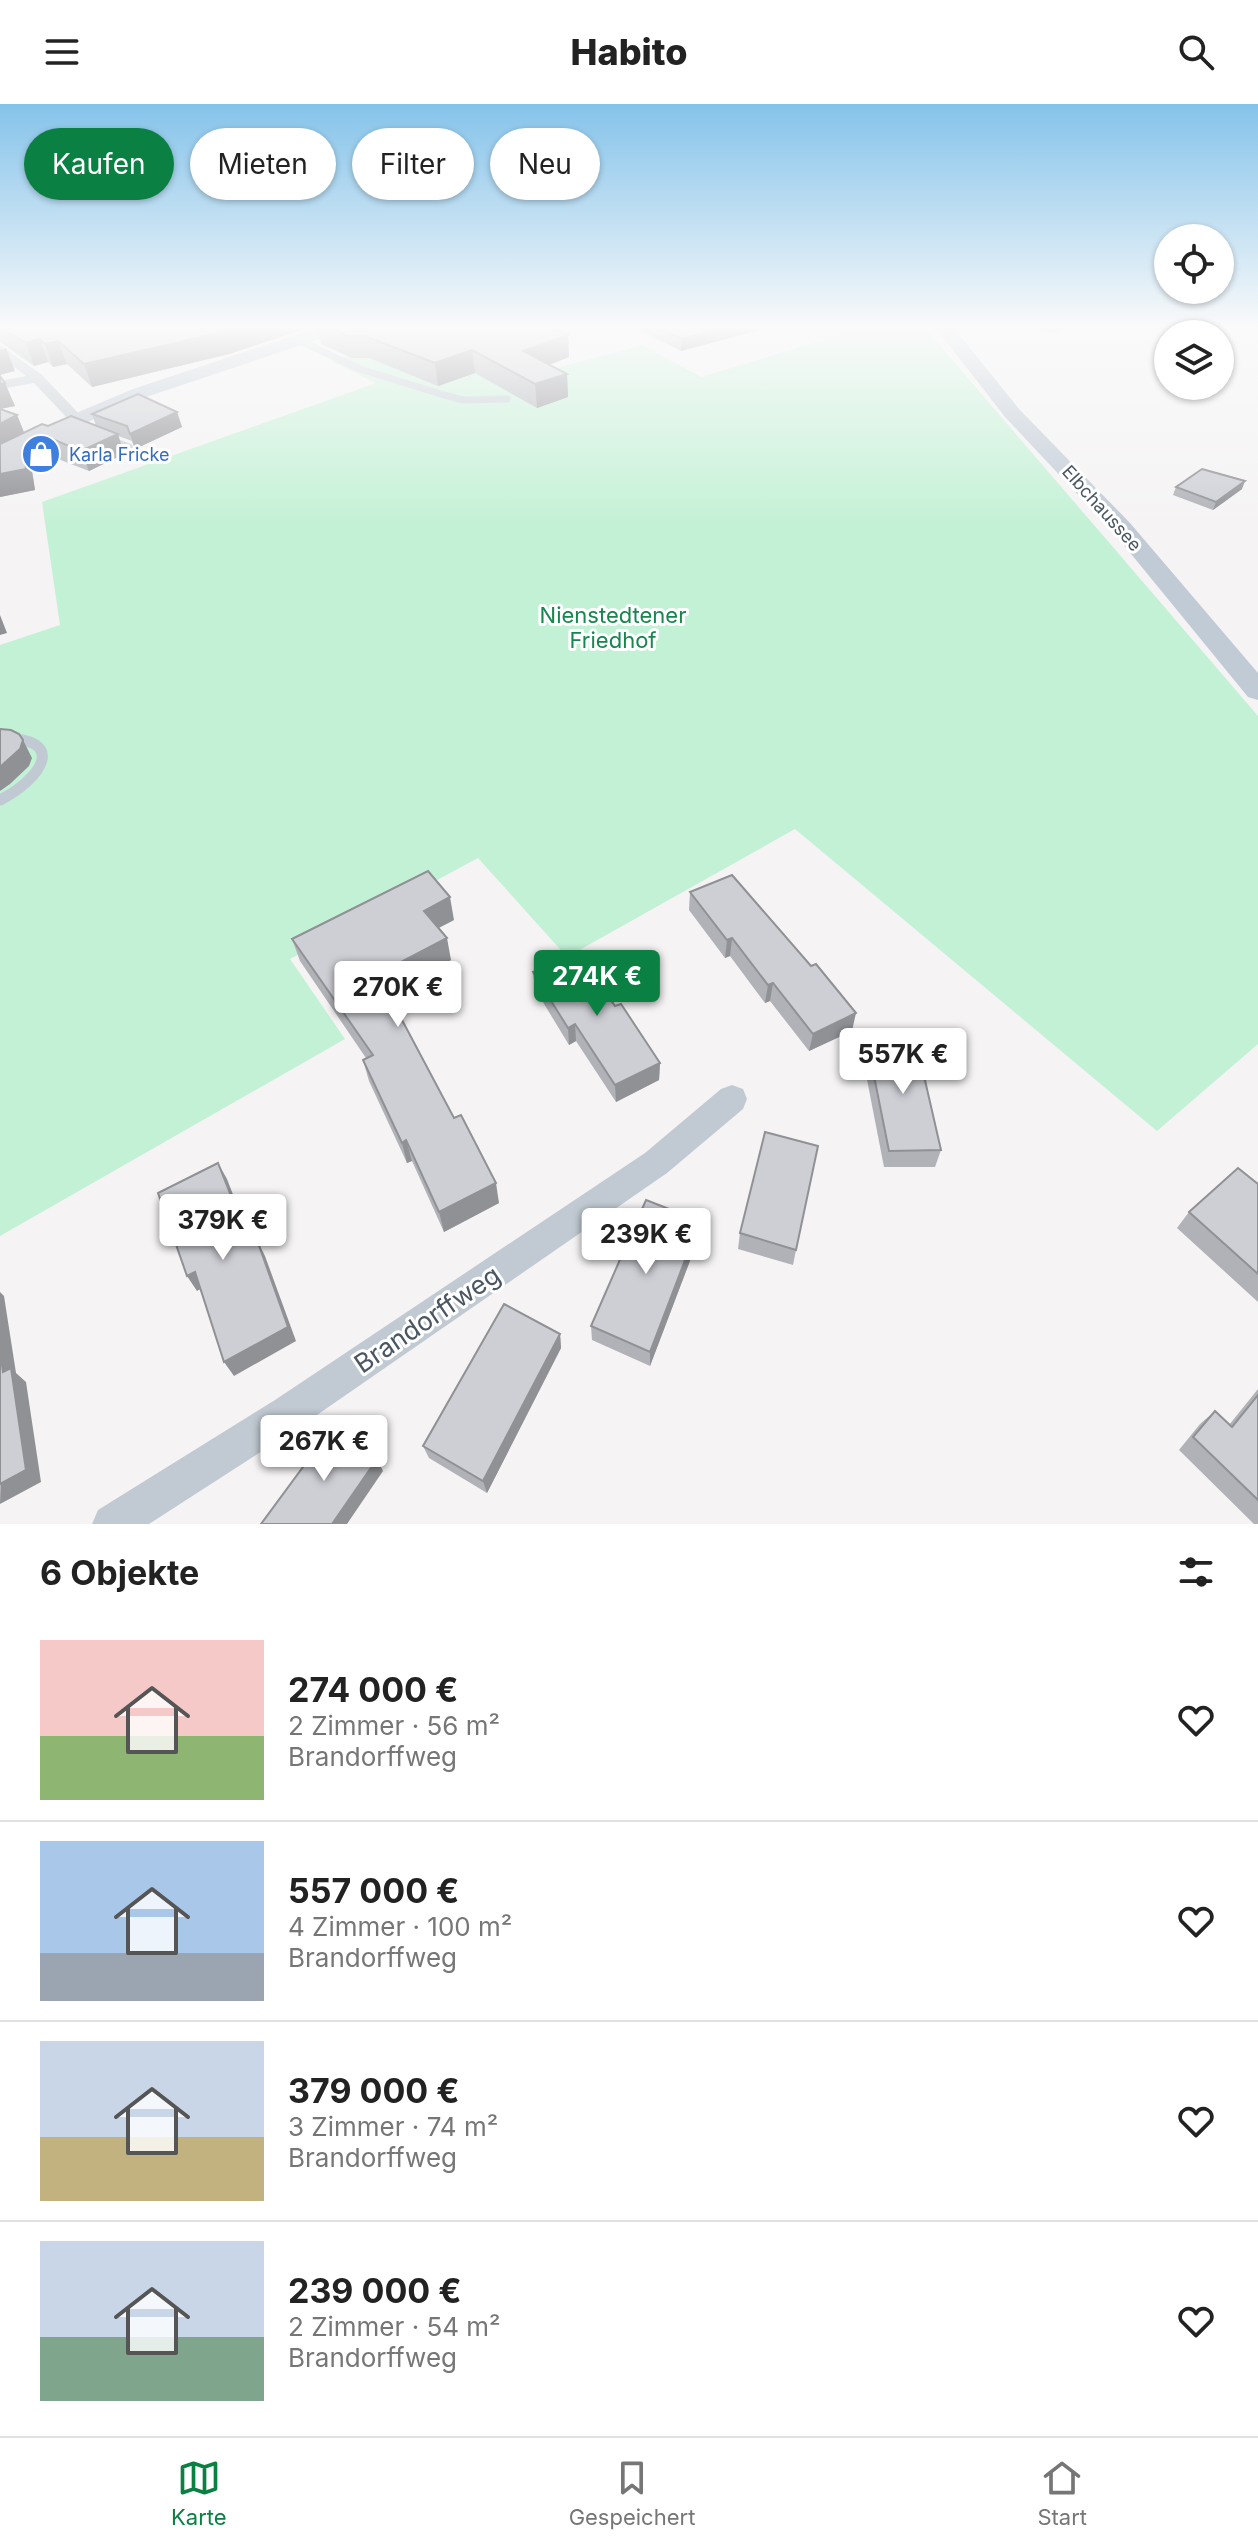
<!DOCTYPE html>
<html lang="de">
<meta charset="utf-8">
<style>
:root{--surface:#fff;--page:#f2f2f2;--text:#222;--muted:#767676;--line:#e0e0e0;--accent:#0b8043}
body{margin:0;font-family:Inter,sans-serif;background:var(--page);color:var(--text);height:100vh;display:flex;flex-direction:column;font-size:30px;white-space:nowrap}
*{box-sizing:border-box;margin:0}
p{font-size:26px;color:var(--muted)}
.icon{flex:none;width:44px;height:44px;fill:none;stroke:currentColor;stroke-width:2;stroke-linecap:round;stroke-linejoin:round}
.map{position:relative;height:1420px;overflow:hidden}
.sheet{display:flex;flex-direction:column;background:var(--surface);flex:1}
.sheet>*{flex:none}
.guide{position:absolute;left:24px;top:24px;width:800px;height:72px;display:flex;gap:16px}
.fabs{position:absolute;left:1154px;top:120px;display:grid;gap:16px}
.fabs a{display:grid;place-items:center;width:80px;height:80px;border-radius:50%;background:var(--surface);box-shadow:0 2px 6px #0004;font-size:40px}
.price{position:absolute;translate:-50% -68px;padding:0 18px;border-radius:8px;background:#fff;color:#222;font-size:26px;line-height:52px;filter:drop-shadow(0 2px 4px #0008)}
.price::after{content:'';position:absolute;left:50%;top:48px;width:24px;height:18px;margin-left:-12px;background:inherit;clip-path:polygon(0 0,100% 0,50% 100%)}
.price.selected{background:var(--accent);color:#fff}
ul{padding:0;list-style:none}
li{display:flex;align-items:center;gap:24px;height:200px;padding:0 40px}
li+li{border-top:2px solid var(--line)}
li span{display:grid;place-items:center;flex:none;width:224px;height:160px;border-radius:0px;color:#555}
li>.icon{margin-inline-start:auto}
span .icon{width:96px;height:96px;fill:#fffc;stroke-width:1}
li b{font-size:34px}
h2{display:flex;justify-content:space-between;align-items:center;height:96px;padding:0 40px;font-size:34px}
.tag{padding:0 28px;border-radius:36px;background:var(--surface);box-shadow:0 2px 6px #0004;font-size:28px;line-height:72px}
.tag.selected{background:var(--accent);color:#fff}
header{display:flex;justify-content:space-between;align-items:center;height:104px;padding:0 40px;background:var(--surface);font-size:36px;font-weight:800}
.dock{display:flex;justify-content:space-around;align-items:center;height:112px;border-top:2px solid var(--line);background:var(--surface);font-size:22px;color:var(--muted)}
.dock a{display:grid;justify-items:center;gap:4px}
.dock .selected{color:var(--accent)}
.map>svg:first-child{display:block}
.green{fill:#c3f1d5}
.lines{fill:none;stroke-linecap:round;stroke-linejoin:round}
.lane-far1{stroke:#c1cad2;stroke-width:7}
.lane{stroke:#c1cad2;stroke-width:11}
.street{fill:#c1cad2;fill-rule:evenodd}
.secondary{fill:#c1cbd6;fill-rule:evenodd}
.wall{fill:#b0b2b7}
.shaded-wall{fill:#909195}
.building{fill:#cdcfd5;stroke:#909195;stroke-width:2}
.labels{text-anchor:middle;dominant-baseline:central;stroke-width:6;stroke-linejoin:round;paint-order:stroke}
.far-shop-label{font-size:18px;fill:#366cbe;stroke:#fff;text-anchor:start}
.far-street-label{font-size:18px;fill:#4a5661;stroke:#fff}
.park-label{font-size:22px;fill:#17864f;stroke:#fff}
.near-street-label{font-size:26px;fill:#4a5661;stroke:#fff}
</style>
<header><svg class="icon" aria-label="menu" viewBox="0 0 24 24"><path d="M4 6h16M4 12h16M4 18h16"/></svg>Habito<svg class="icon" aria-label="search" viewBox="0 0 24 24"><circle cx="10" cy="10" r="6"/><path d="M15 15l6 6"/></svg></header>
<div class="map">
<svg width="1258" height="1420" viewBox="0 0 1258 1420">
<rect width="100%" height="100%" fill="#f5f3f3"/>
<polygon class="green" points="866,223 924,223 1258,612 1258,940 1157,1027 795,725 567,853 478,754 290,855 345,935 0,1132 0,541 60,521 42,398 376,279 331,257 400,234 542,268 642,241 701,273"/>
<g class="lines">
<g class="lane-far1">
<polyline points="296,235 360,265 444,291 463,296 507,295"/>
<polyline points="108,335 129,343 126,344"/>
</g>
<path class="lane" d="M0,634C70,634 41,675 0,696"/>
<g class="street">
<polygon points="0,241 42,271 82,313 82,319 72,319 34,279 0,285 0,277 26,272 0,252"/>
<polygon points="732,981 743,985 747,995 743,1005 667,1069 301,1322 149,1420 92,1420 98,1406 275,1296 645,1049 721,985"/>
</g>
<g class="secondary">
<polygon points="319,223 346,223 343,227 146,293 83,320 0,362 0,348 69,312 133,285"/>
<polygon points="935,223 953,223 1019,305 1130,419 1258,569 1258,596 1248,593 1114,429 1005,313"/>
</g>
</g>
<g class="wall">
<polygon points="0,223 310,223 229,250 92,283 67,260 53,263 48,258 34,262 0,238"/>
<polygon points="318,223 549,223 568,231 569,253 549,261 567,270 568,293 537,304 475,269 438,282 369,254 352,254 321,240"/>
<polygon points="633,223 771,223 681,247"/>
<polygon points="1034,223 1070,223 1050,229"/>
<polygon points="0,272 15,302 0,305 17,311 24,328 48,322 96,322 92,310 177,308 182,323 135,345 132,337 118,332 124,350 89,367 58,355 32,367 35,386 0,393"/>
<polygon points="1176,383 1242,385 1213,406 1173,391"/>
<polygon points="690,788 852,927 809,947 770,897 765,899 730,852 725,854 689,806"/>
<polygon points="454,816 438,824 451,856 390,889 396,898 399,910 499,1099 444,1128 412,1057 407,1059 369,977 363,956 366,954 300,857 292,835"/>
<polygon points="533,868 615,902 660,959 659,976 616,998 576,937 569,941 535,885"/>
<polygon points="867,937 941,1046 935,1063 884,1063 863,955"/>
<polygon points="1258,1080 1258,1198 1177,1124 1189,1108"/>
<polygon points="700,1117 699,1133 650,1262 592,1236 591,1222"/>
<polygon points="740,1129 796,1146 793,1161 738,1145"/>
<polygon points="560,1230 561,1244 487,1389 429,1354 423,1342"/>
<polygon points="1258,1285 1258,1420 1254,1420 1179,1346 1200,1320 1215,1307 1229,1321"/>
</g>
<g class="shaded-wall">
<polygon points="237,223 310,223 229,250 92,283 84,260"/>
<polygon points="729,223 771,223 681,247 682,235"/>
<polygon points="1052,223 1070,223 1050,229"/>
<polygon points="568,231 569,253 525,270 523,247"/>
<polygon points="40,235 48,258 34,262 26,239"/>
<polygon points="58,237 67,260 53,263 45,240"/>
<polygon points="6,244 15,267 0,271 0,246"/>
<polygon points="472,246 475,269 438,282 435,259"/>
<polygon points="567,270 568,293 537,304 535,280"/>
<polygon points="5,279 15,302 0,305 0,280"/>
<polygon points="177,308 182,323 135,345 130,330"/>
<polygon points="17,311 25,331 0,345 0,320"/>
<polygon points="118,330 124,350 89,367 81,347"/>
<polygon points="50,334 58,355 32,367 35,386 0,393 0,370 24,346"/>
<polygon points="1245,377 1242,385 1213,406 1216,398"/>
<polygon points="0,511 7,529 0,531"/>
<polygon points="23,636 32,654 29,662 10,680 0,687 0,663"/>
<polygon points="450,793 454,816 429,829 424,807"/>
<polygon points="447,834 451,856 382,893 376,871"/>
<polygon points="732,834 730,852 725,854 727,836"/>
<polygon points="773,879 770,897 765,899 768,881"/>
<polygon points="856,909 852,927 809,947 813,930"/>
<polygon points="575,920 576,937 569,941 568,924"/>
<polygon points="660,959 659,976 616,998 615,981"/>
<polygon points="406,1036 412,1057 407,1059 402,1039"/>
<polygon points="218,1059 227,1075 258,1155 250,1140"/>
<polygon points="496,1079 499,1099 444,1128 439,1108"/>
<polygon points="700,1117 699,1133 650,1262 650,1248"/>
<polygon points="257,1136 265,1152 296,1237 234,1272 224,1258"/>
<polygon points="195,1168 204,1183 197,1187 187,1172"/>
<polygon points="0,1188 4,1192 16,1269 26,1278 41,1378 0,1400 3,1268 0,1248"/>
<polygon points="560,1230 561,1244 487,1389 483,1377"/>
<polygon points="377,1355 383,1367 347,1420 332,1420"/>
</g>
<g class="building">
<polygon points="1,223 237,223 223,228 84,260 58,237 45,240 40,235 26,239"/>
<polygon points="329,223 549,223 568,231 523,247 567,270 535,280 472,246 435,259 365,232 348,232"/>
<polygon points="657,223 729,223 682,235"/>
<polygon points="0,272 5,279 0,280"/>
<polygon points="138,290 177,308 130,330 127,322 92,310"/>
<polygon points="0,305 17,311 0,320"/>
<polygon points="71,312 118,330 81,347 50,334 24,346 26,365 0,370 0,340 42,320 48,322"/>
<polygon points="1202,365 1245,377 1216,398 1176,383"/>
<polygon points="0,625 11,626 19,630 23,636 20,645 0,663"/>
<polygon points="428,767 450,793 424,807 447,834 376,871 396,898 393,899 454,1014 461,1011 496,1079 439,1108 406,1036 402,1039 363,956 373,951 292,835"/>
<polygon points="732,771 811,862 816,860 856,909 813,930 773,879 768,881 732,834 727,836 690,788"/>
<polygon points="578,848 615,902 621,900 660,959 615,981 575,920 568,924 533,868"/>
<polygon points="867,937 916,937 941,1046 889,1047"/>
<polygon points="765,1028 818,1042 796,1146 740,1129"/>
<polygon points="218,1059 250,1140 257,1136 288,1223 224,1258 195,1168 187,1172 158,1089"/>
<polygon points="1238,1064 1258,1080 1258,1170 1189,1108"/>
<polygon points="646,1096 700,1117 650,1248 591,1222"/>
<polygon points="504,1200 560,1230 483,1377 423,1342"/>
<polygon points="0,1248 3,1268 11,1264 26,1366 0,1380"/>
<polygon points="1258,1291 1258,1396 1193,1333 1215,1307 1232,1323"/>
<polygon points="334,1321 377,1355 332,1420 261,1420"/>
</g>
<linearGradient id="sky" x2="0" y2="1"><stop stop-color="#85c3ea"/><stop offset="0.53" stop-color="#fafafa"/><stop offset="1" stop-color="#fafafa" stop-opacity="0"/></linearGradient>
<rect width="1258" height="422" fill="url(#sky)"/>
<defs>
<g id="shop-disc" transform="scale(2)"><circle r="9.5" fill="#3f7fe0" stroke="#fff"/><path d="M-5-2.5h2.3a2.7 3.5 0 0 1 5.4 0H5L5.5 6h-11ZM-1.5-2.5h3a1.5 2.3 0 0 0-3 0Z" fill="#fff"/></g>
</defs>
<g fill-rule="evenodd">
<use href="#shop-disc" x="41" y="350"/>
</g>
<g class="labels">
<g class="far-shop-label">
<text x="69" y="350">Karla Fricke</text>
</g>
<g class="far-street-label">
<text transform="translate(1102 404) rotate(48)">Elbchaussee</text>
</g>
<g class="park-label">
<text x="613" y="511">Nienstedtener<tspan x="613" dy="25">Friedhof</tspan></text>
</g>
<g class="near-street-label">
<text transform="translate(427 1215) rotate(-34)">Brandorffweg</text>
</g>
</g>
</svg>
<div class="fabs">
<a><svg class="icon" aria-label="locate" viewBox="0 0 24 24"><circle cx="12" cy="12" r="6"/><path d="M12 2v4M12 18v4M2 12h4M18 12h4"/></svg></a>
<a><svg class="icon" aria-label="layers" viewBox="0 0 24 24"><path d="M12 4l9 5-9 5-9-5zM3 14l9 5 9-5"/></svg></a>
</div>
<b class="price selected" style="left:597px;top:914px">274K €</b>
<b class="price" style="left:398px;top:925px">270K €</b>
<b class="price" style="left:903px;top:992px">557K €</b>
<b class="price" style="left:223px;top:1158px">379K €</b>
<b class="price" style="left:646px;top:1172px">239K €</b>
<b class="price" style="left:324px;top:1379px">267K €</b>
<div class="guide">
<a class="tag selected">Kaufen</a>
<a class="tag">Mieten</a>
<a class="tag">Filter</a>
<a class="tag">Neu</a>
</div>
</div>
<section class="sheet">
<h2>6 Objekte<svg class="icon" aria-label="filters" viewBox="0 0 24 24"><path d="M4 7h16M4 17h16"/><circle cx="9" cy="7" r="2"/><circle cx="15" cy="17" r="2"/></svg></h2>
<ul>
<li><span style="background:linear-gradient(#f6c9c9 60%,#8fb573 0)"><svg class="icon" aria-label="home" viewBox="0 0 24 24"><path d="M3 11l9-7 9 7M6 9v11h12V9"/></svg></span><div><b>274 000 €</b><p>2 Zimmer · 56 m²</p><p>Brandorffweg</p></div><svg class="icon" aria-label="heart" viewBox="0 0 24 24"><path d="M12 20l-8-8c-3-5 5-10 8-4 3-6 11-1 8 4z"/></svg></li>
<li><span style="background:linear-gradient(#a9c7e8 70%,#9aa5b1 0)"><svg class="icon" aria-label="home" viewBox="0 0 24 24"><path d="M3 11l9-7 9 7M6 9v11h12V9"/></svg></span><div><b>557 000 €</b><p>4 Zimmer · 100 m²</p><p>Brandorffweg</p></div><svg class="icon" aria-label="heart" viewBox="0 0 24 24"><path d="M12 20l-8-8c-3-5 5-10 8-4 3-6 11-1 8 4z"/></svg></li>
<li><span style="background:linear-gradient(#c9d6e8 60%,#c2b280 0)"><svg class="icon" aria-label="home" viewBox="0 0 24 24"><path d="M3 11l9-7 9 7M6 9v11h12V9"/></svg></span><div><b>379 000 €</b><p>3 Zimmer · 74 m²</p><p>Brandorffweg</p></div><svg class="icon" aria-label="heart" viewBox="0 0 24 24"><path d="M12 20l-8-8c-3-5 5-10 8-4 3-6 11-1 8 4z"/></svg></li>
<li><span style="background:linear-gradient(#c9d6e8 60%,#7fa58c 0)"><svg class="icon" aria-label="home" viewBox="0 0 24 24"><path d="M3 11l9-7 9 7M6 9v11h12V9"/></svg></span><div><b>239 000 €</b><p>2 Zimmer · 54 m²</p><p>Brandorffweg</p></div><svg class="icon" aria-label="heart" viewBox="0 0 24 24"><path d="M12 20l-8-8c-3-5 5-10 8-4 3-6 11-1 8 4z"/></svg></li>
</ul>
</section>
<nav class="dock">
<a class="selected"><svg class="icon" aria-label="map" viewBox="0 0 24 24"><path d="M3 6l6-2 6 2 6-2v14l-6 2-6-2-6 2zM9 4v14M15 6v14"/></svg>Karte</a>
<a><svg class="icon" aria-label="saved" viewBox="0 0 24 24"><path d="M7 4h10v16l-5-4-5 4z"/></svg>Gespeichert</a>
<a><svg class="icon" aria-label="home" viewBox="0 0 24 24"><path d="M3 11l9-7 9 7M6 9v11h12V9"/></svg>Start</a>
</nav>
